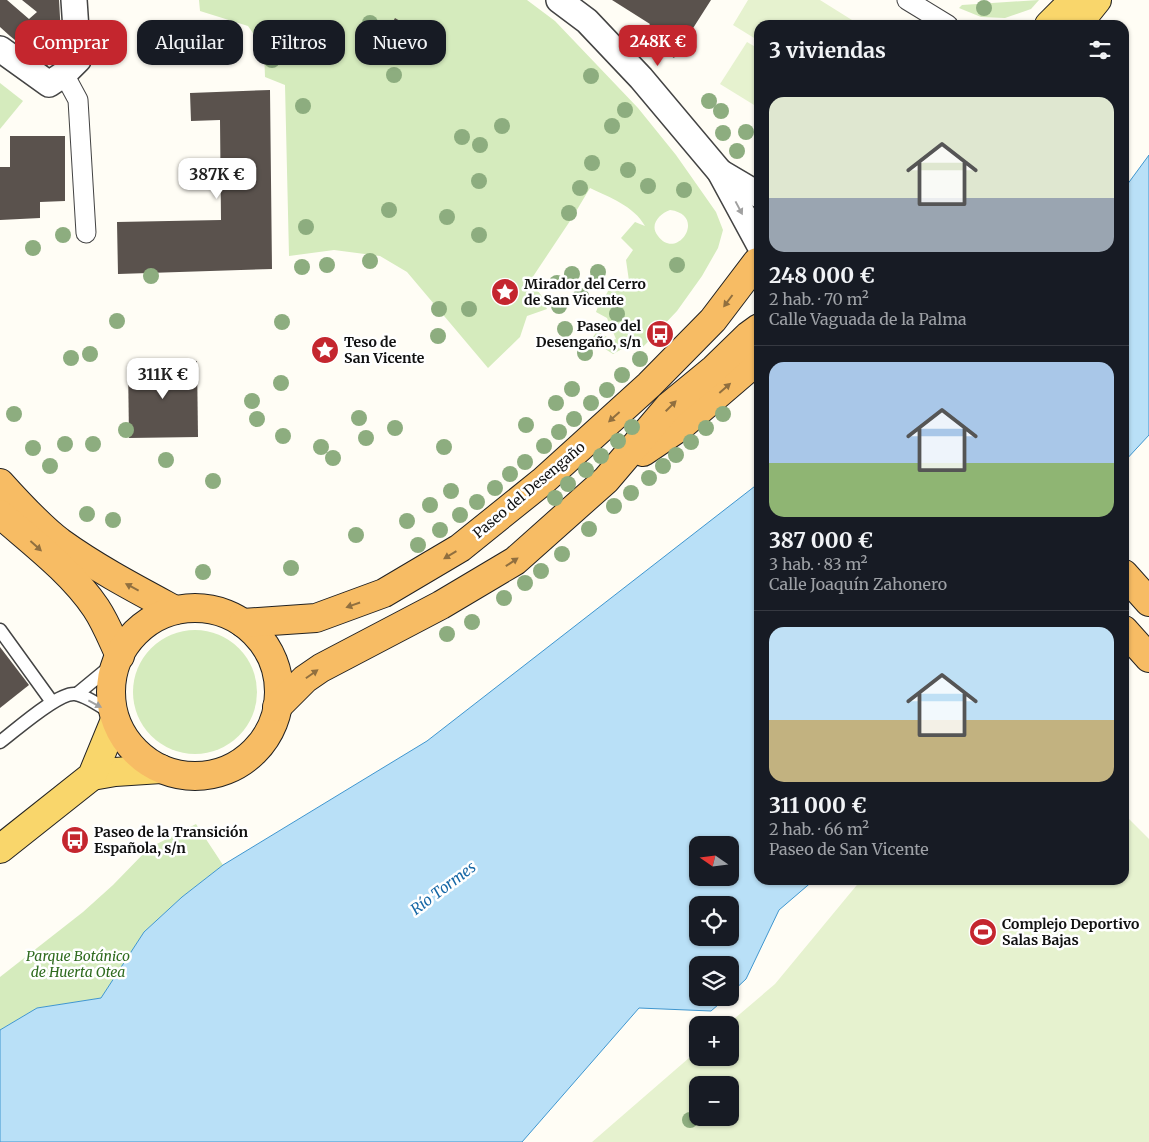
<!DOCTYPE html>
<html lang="es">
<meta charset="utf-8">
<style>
:root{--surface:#171b24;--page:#20242c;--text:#f1f3f6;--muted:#9ea1a6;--line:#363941;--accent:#c4262e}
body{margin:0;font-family:Merriweather,serif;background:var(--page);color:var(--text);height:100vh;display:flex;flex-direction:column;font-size:19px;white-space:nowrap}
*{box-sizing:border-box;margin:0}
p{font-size:16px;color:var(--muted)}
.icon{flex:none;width:28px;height:28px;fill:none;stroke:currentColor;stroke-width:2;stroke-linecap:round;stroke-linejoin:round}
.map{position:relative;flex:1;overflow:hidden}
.panel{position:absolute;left:754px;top:20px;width:375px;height:865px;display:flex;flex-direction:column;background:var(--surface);border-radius:15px;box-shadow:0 1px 4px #0004}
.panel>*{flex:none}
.banner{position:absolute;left:15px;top:20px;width:475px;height:45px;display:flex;gap:10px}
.needle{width:32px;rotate:284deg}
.buttons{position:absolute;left:689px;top:836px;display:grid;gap:10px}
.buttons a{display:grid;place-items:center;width:50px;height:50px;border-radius:10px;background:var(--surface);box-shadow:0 1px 4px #0004;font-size:25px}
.price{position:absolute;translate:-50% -42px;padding:0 11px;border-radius:10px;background:#fff;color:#222;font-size:16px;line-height:32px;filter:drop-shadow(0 1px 2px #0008)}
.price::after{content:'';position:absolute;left:50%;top:30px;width:15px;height:11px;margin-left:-8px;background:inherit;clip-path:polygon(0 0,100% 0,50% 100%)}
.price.selected{background:var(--accent);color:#fff}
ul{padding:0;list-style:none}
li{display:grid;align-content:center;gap:10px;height:265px;padding:0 15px}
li+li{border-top:1px solid var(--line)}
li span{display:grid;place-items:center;height:155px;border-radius:15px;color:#555}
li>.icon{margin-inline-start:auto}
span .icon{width:90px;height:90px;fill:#fffc;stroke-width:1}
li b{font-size:21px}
h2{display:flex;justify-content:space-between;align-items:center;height:60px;padding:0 15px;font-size:21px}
.chip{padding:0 18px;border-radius:15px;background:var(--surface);box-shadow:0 1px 4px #0004;font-size:18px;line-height:45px}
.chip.selected{background:var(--accent);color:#fff}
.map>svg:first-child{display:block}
.green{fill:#d5ebbd;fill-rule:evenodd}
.pitch{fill:#e6f2cf;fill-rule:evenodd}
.water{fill:#b9e0f7;stroke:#3f96cf;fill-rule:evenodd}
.building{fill:#5a524d}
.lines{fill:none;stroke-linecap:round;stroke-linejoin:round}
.service-casing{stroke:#444;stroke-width:15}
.pedestrian-casing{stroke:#444;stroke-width:21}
.minor-casing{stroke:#444;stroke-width:28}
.primary-casing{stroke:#222;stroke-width:30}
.trunk-casing{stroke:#222;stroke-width:30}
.service{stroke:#fff;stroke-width:12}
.pedestrian{stroke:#fff;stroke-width:19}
.minor{stroke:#fff;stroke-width:25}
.primary{stroke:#f9d66b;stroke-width:28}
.trunk{stroke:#f7bc64;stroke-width:28}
.tree{fill:#8dad7f}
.oneway{fill:#a0a0a0}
.oneway2{fill:#906f3f}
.labels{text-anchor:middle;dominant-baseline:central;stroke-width:5;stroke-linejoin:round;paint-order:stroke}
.poi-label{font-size:14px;font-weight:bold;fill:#111;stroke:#fff;text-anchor:start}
.street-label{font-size:14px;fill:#111;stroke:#fff}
.park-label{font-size:14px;font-style:italic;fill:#2f6b1f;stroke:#fff}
.water-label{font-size:15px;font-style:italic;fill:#1768a6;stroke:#fff}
</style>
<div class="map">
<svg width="1149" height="1142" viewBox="0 0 1149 1142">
<rect width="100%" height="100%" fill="#fffdf5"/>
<g class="green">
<path d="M199,0H527L555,21L638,108L676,155L716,212L723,230L718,248L702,276L677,311L642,348L631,344L613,354L591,340L597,331L612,340L616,339L607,318L596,312L600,301L604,299L608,291L629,281L626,260L633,250L621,238L635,222L645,226C634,206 609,197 590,188L572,218L530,281L541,295L547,309L527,316L520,337L488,368L407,272L380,256L334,250L289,256L285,85L265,77L264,49L248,26L200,11ZM670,210C708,215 677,262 658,236C649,225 659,214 670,210Z"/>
<polygon points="1039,0 1031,9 1005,18 981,17 959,8 962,5"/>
<polygon points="0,83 23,101 0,129"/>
<circle cx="195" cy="692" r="62"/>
<polygon points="196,824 223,865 182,897 144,932 101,998 37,1008 0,1030 0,977 83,912 113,885 149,848"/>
</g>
<g class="pitch">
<polygon points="748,0 820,0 860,25 759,25 759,41 733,25"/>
<polygon points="747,42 759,49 759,108 720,84"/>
<path d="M1124,814L1149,839V1142H592L697,1051L698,1058H730V1025H727L775,984L861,880H1124ZM698,1085H730V1118H698Z"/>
</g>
<g class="water">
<polygon points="1149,155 1149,435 1124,462 1124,189"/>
<path d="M759,483V880H814L779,910L746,979L730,994V965H698V998H726L711,1011L639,1008L522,1142H0V1030L37,1008L101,998L144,932L182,897L223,865L427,741ZM698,845H730V878H698ZM698,905H730V938H698Z"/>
</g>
<g class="building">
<polygon points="0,0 7,0 29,19 37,12 22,0 59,0 62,52 47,66 10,36 0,27"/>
<polygon points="612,0 711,0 674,58 641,36 650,24"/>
<polygon points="395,18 432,40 426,51 389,29"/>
<polygon points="270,90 272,269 118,274 117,222 221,220 220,120 191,121 190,93"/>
<polygon points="10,136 65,136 65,201 40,202 40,218 0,220 0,167 10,167"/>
<polygon points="197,361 198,437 129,438 128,363"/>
<polygon points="0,647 29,685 0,708"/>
</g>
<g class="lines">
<g class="service-casing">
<g id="service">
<polyline points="0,630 52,702"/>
<polyline points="77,694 117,661"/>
<path d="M0,742C15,731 58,692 75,694C85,695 104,708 113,714"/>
</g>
</g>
<g class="pedestrian-casing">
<g id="pedestrian">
<polyline points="907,0 948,25"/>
<polyline points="64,74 78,100 86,233"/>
</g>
</g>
<g class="minor-casing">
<g id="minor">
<polyline points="559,0 587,21 641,78 720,172 759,244"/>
<polyline points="0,49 49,84 64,74 78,60 74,0"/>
<polyline points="720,172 759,195"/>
</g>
</g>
<g class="primary-casing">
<g id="primary">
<polyline points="1049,25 1074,0"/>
<polyline points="1077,25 1097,0"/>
<polyline points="92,776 115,772 161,769"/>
<polyline points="0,849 92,776 115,720"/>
</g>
</g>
<g class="trunk-casing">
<g id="trunk">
<polyline points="643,452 680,427 759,359"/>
<path d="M0,483C18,503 39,526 60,542C96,568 136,589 175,610"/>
<path d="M0,514C32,542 72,572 96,608C106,623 112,639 120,656"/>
<polyline points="1124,574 1149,602"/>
<circle cx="195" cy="692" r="84"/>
<polyline points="243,623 316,618 384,593 460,548 542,482 649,385 713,320 757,262"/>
<polyline points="1124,630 1149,658"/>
<polyline points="277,707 305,679 321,668 441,605 515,561 606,480 669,406 714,369 748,336 759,328"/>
</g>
</g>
<use href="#service" class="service"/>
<use href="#pedestrian" class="pedestrian"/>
<use href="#minor" class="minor"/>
<use href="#primary" class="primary"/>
<use href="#trunk" class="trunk"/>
</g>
<g class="tree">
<circle cx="984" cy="8" r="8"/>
<circle cx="370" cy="23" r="8"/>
<circle cx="272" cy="60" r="8"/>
<circle cx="394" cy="75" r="8"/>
<circle cx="591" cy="76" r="8"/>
<circle cx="709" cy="101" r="8"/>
<circle cx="303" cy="106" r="8"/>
<circle cx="625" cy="110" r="8"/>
<circle cx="721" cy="111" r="8"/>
<circle cx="502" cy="126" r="8"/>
<circle cx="612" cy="126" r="8"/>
<circle cx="746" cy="132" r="8"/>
<circle cx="723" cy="133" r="8"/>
<circle cx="462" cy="137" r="8"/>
<circle cx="480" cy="145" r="8"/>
<circle cx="737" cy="151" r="8"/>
<circle cx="592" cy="163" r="8"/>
<circle cx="628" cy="170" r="8"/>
<circle cx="479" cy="181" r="8"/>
<circle cx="648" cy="186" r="8"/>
<circle cx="580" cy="188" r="8"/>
<circle cx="684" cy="190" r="8"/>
<circle cx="389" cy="210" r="8"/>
<circle cx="569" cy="213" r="8"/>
<circle cx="447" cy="217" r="8"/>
<circle cx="306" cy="227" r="8"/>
<circle cx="63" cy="235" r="8"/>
<circle cx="479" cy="235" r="8"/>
<circle cx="33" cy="248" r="8"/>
<circle cx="370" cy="261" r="8"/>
<circle cx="327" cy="265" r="8"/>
<circle cx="677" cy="265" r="8"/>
<circle cx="302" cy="267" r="8"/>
<circle cx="598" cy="272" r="8"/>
<circle cx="572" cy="274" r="8"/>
<circle cx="151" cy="276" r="8"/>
<circle cx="557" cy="283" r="8"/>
<circle cx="581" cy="296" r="8"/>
<circle cx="559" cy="306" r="8"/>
<circle cx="439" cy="309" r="8"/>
<circle cx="469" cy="309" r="8"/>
<circle cx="617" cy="314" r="8"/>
<circle cx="117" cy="321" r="8"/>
<circle cx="282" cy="322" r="8"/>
<circle cx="565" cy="329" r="8"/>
<circle cx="438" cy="336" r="8"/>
<circle cx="585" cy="353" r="8"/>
<circle cx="90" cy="354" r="8"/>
<circle cx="71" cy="358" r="8"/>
<circle cx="640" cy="359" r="8"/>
<circle cx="622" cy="375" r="8"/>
<circle cx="281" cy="383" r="8"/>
<circle cx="572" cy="389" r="8"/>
<circle cx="607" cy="390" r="8"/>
<circle cx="252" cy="401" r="8"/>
<circle cx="556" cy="403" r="8"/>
<circle cx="591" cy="403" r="8"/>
<circle cx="14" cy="414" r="8"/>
<circle cx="723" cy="414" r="8"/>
<circle cx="359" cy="418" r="8"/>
<circle cx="257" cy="419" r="8"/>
<circle cx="574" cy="419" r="8"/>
<circle cx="526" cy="425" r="8"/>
<circle cx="632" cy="427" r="8"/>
<circle cx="395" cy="428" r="8"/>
<circle cx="706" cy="428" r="8"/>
<circle cx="126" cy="430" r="8"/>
<circle cx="559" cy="432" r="8"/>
<circle cx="283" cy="436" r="8"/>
<circle cx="366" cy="438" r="8"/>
<circle cx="618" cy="441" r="8"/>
<circle cx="691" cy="442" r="8"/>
<circle cx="65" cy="444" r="8"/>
<circle cx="93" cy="444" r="8"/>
<circle cx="544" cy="446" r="8"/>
<circle cx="321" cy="447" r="8"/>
<circle cx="444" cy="447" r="8"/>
<circle cx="33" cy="448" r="8"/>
<circle cx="676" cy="455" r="8"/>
<circle cx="601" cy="456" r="8"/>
<circle cx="333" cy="458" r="8"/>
<circle cx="166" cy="460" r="8"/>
<circle cx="525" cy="462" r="8"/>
<circle cx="50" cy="466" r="8"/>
<circle cx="663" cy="466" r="8"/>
<circle cx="586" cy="470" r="8"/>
<circle cx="510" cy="474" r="8"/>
<circle cx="649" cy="478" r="8"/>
<circle cx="213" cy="481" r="8"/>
<circle cx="568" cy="484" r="8"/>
<circle cx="495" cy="488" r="8"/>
<circle cx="451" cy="491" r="8"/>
<circle cx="631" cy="493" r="8"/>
<circle cx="555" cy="498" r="8"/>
<circle cx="477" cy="502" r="8"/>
<circle cx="430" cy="505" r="8"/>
<circle cx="614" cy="506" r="8"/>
<circle cx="87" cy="514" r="8"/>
<circle cx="460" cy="515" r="8"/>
<circle cx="113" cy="520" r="8"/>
<circle cx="407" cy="521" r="8"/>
<circle cx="589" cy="529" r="8"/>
<circle cx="440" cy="530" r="8"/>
<circle cx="356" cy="535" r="8"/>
<circle cx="418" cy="545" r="8"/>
<circle cx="562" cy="554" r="8"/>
<circle cx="291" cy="568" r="8"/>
<circle cx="541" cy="571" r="8"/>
<circle cx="203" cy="572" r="8"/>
<circle cx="525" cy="583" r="8"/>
<circle cx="504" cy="598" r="8"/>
<circle cx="472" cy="622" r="8"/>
<circle cx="447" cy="634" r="8"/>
<circle cx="690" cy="1120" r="8"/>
</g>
<defs><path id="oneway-solid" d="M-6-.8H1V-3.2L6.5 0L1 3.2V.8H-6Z" transform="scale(1.25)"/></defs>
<g class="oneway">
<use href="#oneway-solid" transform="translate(739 208) rotate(62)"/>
<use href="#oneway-solid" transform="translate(95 704) rotate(28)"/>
</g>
<g class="oneway2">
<use href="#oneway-solid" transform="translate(728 301) rotate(127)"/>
<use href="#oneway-solid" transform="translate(725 388) rotate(-41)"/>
<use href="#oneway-solid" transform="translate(671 406) rotate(-45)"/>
<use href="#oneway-solid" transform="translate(614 417) rotate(138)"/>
<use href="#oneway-solid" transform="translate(36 546) rotate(42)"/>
<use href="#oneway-solid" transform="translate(450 555) rotate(149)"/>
<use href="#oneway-solid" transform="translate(512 562) rotate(-34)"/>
<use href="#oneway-solid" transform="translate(132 587) rotate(-152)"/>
<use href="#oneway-solid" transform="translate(353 605) rotate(161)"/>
<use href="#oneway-solid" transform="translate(312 674) rotate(-35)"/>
</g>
<defs>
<g id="sight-disc" transform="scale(1.4375)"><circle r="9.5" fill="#c4262e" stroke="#fff"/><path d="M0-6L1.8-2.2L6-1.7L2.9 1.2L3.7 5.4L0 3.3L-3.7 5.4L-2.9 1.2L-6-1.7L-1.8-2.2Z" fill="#fff"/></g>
<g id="bus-disc" transform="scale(1.4375)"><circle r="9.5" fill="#c4262e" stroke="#fff"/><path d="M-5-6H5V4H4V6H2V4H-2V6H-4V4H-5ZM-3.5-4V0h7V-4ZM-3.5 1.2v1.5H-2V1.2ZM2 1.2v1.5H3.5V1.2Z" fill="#fff"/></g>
<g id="stadium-disc" transform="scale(1.4375)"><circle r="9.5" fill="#c4262e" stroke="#fff"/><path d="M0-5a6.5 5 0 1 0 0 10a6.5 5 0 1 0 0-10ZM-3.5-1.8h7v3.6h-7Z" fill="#fff"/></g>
</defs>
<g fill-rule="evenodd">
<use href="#sight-disc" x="505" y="292"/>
<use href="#bus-disc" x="660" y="334"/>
<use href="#sight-disc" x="325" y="350"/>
<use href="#bus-disc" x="75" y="840"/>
<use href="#stadium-disc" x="983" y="932"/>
</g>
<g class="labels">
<g class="poi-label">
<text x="524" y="284">Mirador del Cerro<tspan x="524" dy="16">de San Vicente</tspan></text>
<text x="641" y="326" text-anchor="end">Paseo del<tspan x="641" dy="16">Desengaño, s/n</tspan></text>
<text x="344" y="342">Teso de<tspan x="344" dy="16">San Vicente</tspan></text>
<text x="94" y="832">Paseo de la Transición<tspan x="94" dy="16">Española, s/n</tspan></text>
<text x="1002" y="924">Complejo Deportivo<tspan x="1002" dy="16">Salas Bajas</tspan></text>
</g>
<g class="street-label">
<text transform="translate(529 490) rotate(-40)">Paseo del Desengaño</text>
</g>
<g class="park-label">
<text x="78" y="956">Parque Botánico<tspan x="78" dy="16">de Huerta Otea</tspan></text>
</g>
<g class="water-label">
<text transform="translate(443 888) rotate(-37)">Río Tormes</text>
</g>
</g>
</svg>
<div class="buttons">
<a><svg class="needle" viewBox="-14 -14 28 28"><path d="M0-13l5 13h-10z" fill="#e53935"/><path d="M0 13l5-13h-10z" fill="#9ea1a6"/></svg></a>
<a><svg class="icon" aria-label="locate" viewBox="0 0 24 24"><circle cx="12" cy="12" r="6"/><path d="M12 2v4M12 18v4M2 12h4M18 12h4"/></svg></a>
<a><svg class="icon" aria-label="layers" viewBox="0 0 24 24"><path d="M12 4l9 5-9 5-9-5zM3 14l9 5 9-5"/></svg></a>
<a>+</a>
<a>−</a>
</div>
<b class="price selected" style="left:658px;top:67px">248K €</b>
<b class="price" style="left:217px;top:200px">387K €</b>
<b class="price" style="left:163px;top:400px">311K €</b>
<div class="banner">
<a class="chip selected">Comprar</a>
<a class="chip">Alquilar</a>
<a class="chip">Filtros</a>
<a class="chip">Nuevo</a>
</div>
<section class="panel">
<h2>3 viviendas<svg class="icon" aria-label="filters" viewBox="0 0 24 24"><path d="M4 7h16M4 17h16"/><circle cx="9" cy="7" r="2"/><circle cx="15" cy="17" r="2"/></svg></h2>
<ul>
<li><span style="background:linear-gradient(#dfe7d0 65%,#9aa5b1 0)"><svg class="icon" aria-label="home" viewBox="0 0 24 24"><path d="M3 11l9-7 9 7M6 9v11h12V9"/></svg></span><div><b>248 000 €</b><p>2 hab. · 70 m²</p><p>Calle Vaguada de la Palma</p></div></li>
<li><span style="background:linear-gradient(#a9c7e8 65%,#8fb573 0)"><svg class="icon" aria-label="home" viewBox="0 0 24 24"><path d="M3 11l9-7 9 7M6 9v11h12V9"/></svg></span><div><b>387 000 €</b><p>3 hab. · 83 m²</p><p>Calle Joaquín Zahonero</p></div></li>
<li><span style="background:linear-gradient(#bfe0f5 60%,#c2b280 0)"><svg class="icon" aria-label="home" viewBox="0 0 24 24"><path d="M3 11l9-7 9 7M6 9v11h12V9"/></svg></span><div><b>311 000 €</b><p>2 hab. · 66 m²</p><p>Paseo de San Vicente</p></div></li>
</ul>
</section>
</div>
